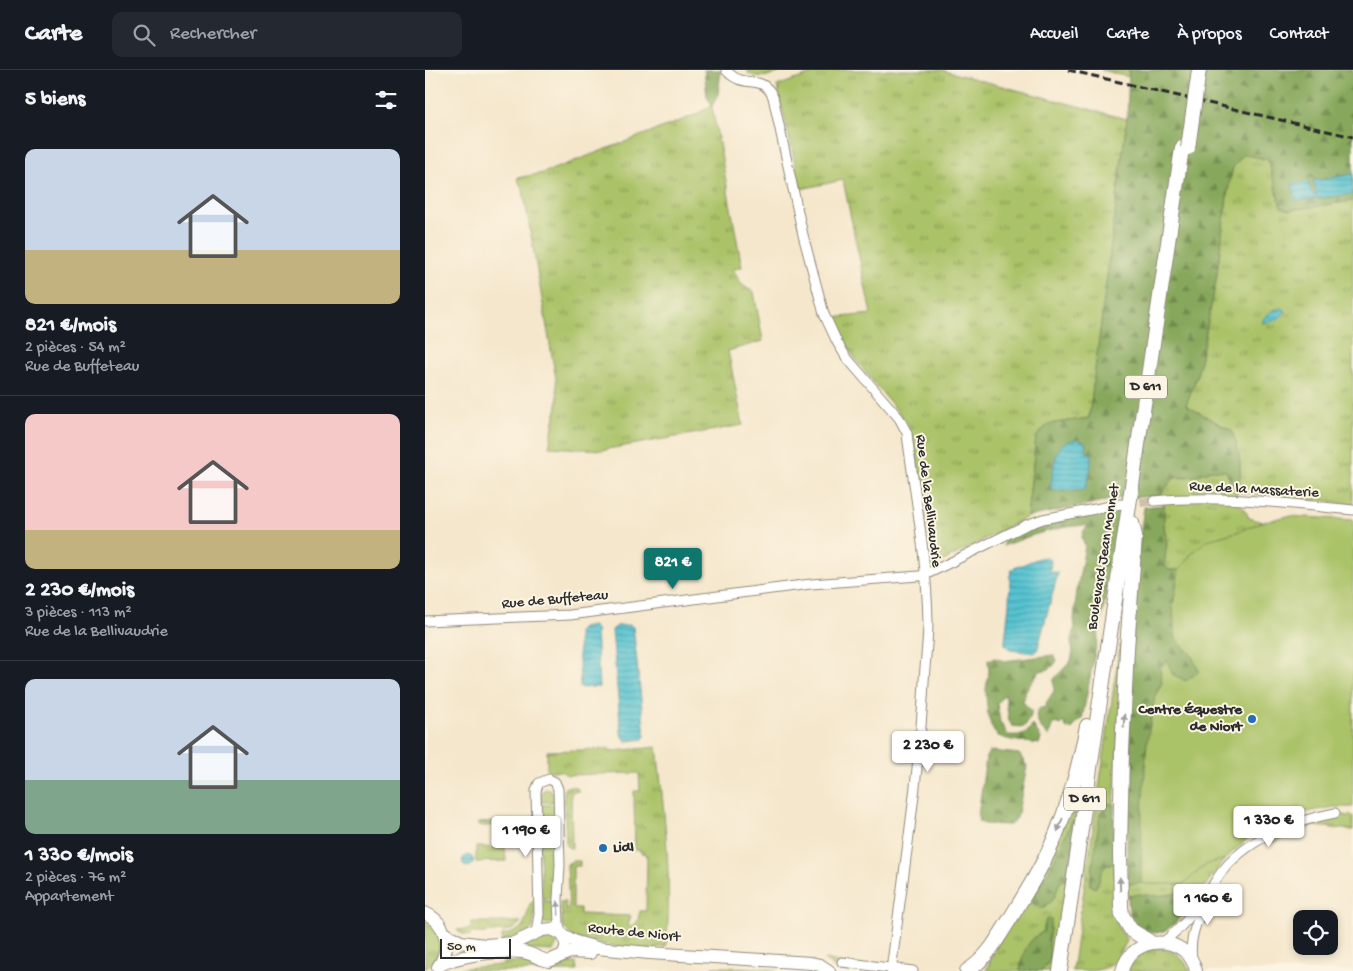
<!DOCTYPE html>
<html lang="fr">
<meta charset="utf-8">
<style>
:root{--surface:#171b24;--page:#242831;--text:#f1f3f6;--muted:#9ea1a6;--line:#363941;--accent:#0f766e}
body{margin:0;font-family:"Gochi Hand",sans-serif;background:var(--page);color:var(--text);height:100vh;display:flex;flex-direction:column;font-size:19px;white-space:nowrap}
*{box-sizing:border-box;margin:0}
p{font-size:16px;color:var(--muted)}
.icon{flex:none;width:28px;height:28px;fill:none;stroke:currentColor;stroke-width:2;stroke-linecap:round;stroke-linejoin:round}
.map{position:relative;flex:1;overflow:hidden}
.side{display:flex;flex-direction:column;background:var(--surface);width:425px}
.side>*{flex:none}
.fabs{position:absolute;left:868px;top:840px;display:grid;gap:10px}
.fabs a{display:grid;place-items:center;width:45px;height:45px;border-radius:10px;background:var(--surface);box-shadow:0 2px 8px #0003;font-size:25px}
.scale{position:absolute;left:15px;bottom:12px;width:71px;box-sizing:border-box;padding-left:5px;border:2px solid #2b2b2b;border-top:0;font-size:14px;line-height:18px;white-space:nowrap;color:#2b2b2b;-webkit-text-stroke:4px #fcf5e5;paint-order:stroke}
.price{position:absolute;translate:-50% -42px;padding:0 11px;border-radius:5px;background:#fff;color:#222;font-size:16px;line-height:32px;filter:drop-shadow(0 1px 2px #0008)}
.price::after{content:'';position:absolute;left:50%;top:30px;width:15px;height:11px;margin-left:-8px;background:inherit;clip-path:polygon(0 0,100% 0,50% 100%)}
.price.on{background:var(--accent);color:#fff}
ul{padding:0;list-style:none}
li{display:grid;align-content:center;gap:10px;height:265px;padding:0 25px}
li+li{border-top:1px solid var(--line)}
li span{display:grid;place-items:center;height:155px;border-radius:10px;color:#555}
li>.icon{margin-inline-start:auto}
span .icon{width:90px;height:90px;fill:#fffc;stroke-width:1}
li b{font-size:21px}
h2{display:flex;justify-content:space-between;align-items:center;height:60px;padding:0 25px;font-size:21px}
header{display:flex;align-items:center;gap:30px;box-sizing:border-box;height:70px;padding:0 25px;background:var(--surface);border-bottom:1px solid var(--line)}
header strong{font-size:24px}
nav{display:flex;gap:28px;margin-inline-start:auto;font-size:18px}
.search{width:350px;height:45px;background:var(--page);display:flex;align-items:center;gap:12px;box-sizing:border-box;padding:0 18px;border-radius:10px;color:var(--muted);font-size:19px}
main{display:flex;flex:1;min-height:0}
.map>svg:first-child{display:block}
.grass{fill:url(#grass-tufts);stroke:#6a764a}
.forest{fill:url(#forest-firs);stroke:#596a44}
.garden{fill:#aac268;stroke:#6a764a}
.water{fill:url(#water-rules);stroke:#41777e}
.lines{fill:none;stroke-linecap:round;stroke-linejoin:round}
.minor-tunnel{stroke:#cdc1ac;stroke-width:9;stroke-dasharray:9 4.5;stroke-linecap:butt}
.minor-casing{stroke:#90897c;stroke-width:11}
.secondary-casing{stroke:#90897c;stroke-width:14}
.primary-casing{stroke:#90897c;stroke-width:16}
.minor{stroke:#fff;stroke-width:9}
.secondary{stroke:#fff;stroke-width:12}
.primary{stroke:#fff;stroke-width:14}
.rail{stroke:#2b2b2b;stroke-width:3;stroke-dasharray:8 4;stroke-linecap:butt}
.primary-bridge-casing{stroke:#90897c;stroke-width:16;stroke-linecap:butt}
.primary-bridge{stroke:#fff;stroke-width:14}
.oneway{fill:#a0a0a0}
.poi-dot{fill:#1f6fb2;stroke:#fcf5e5;stroke-width:2}
.labels{text-anchor:middle;dominant-baseline:central;stroke-width:4;stroke-linejoin:round;paint-order:stroke}
.shield{fill:#fcf5e5;stroke:#6a6863;stroke-width:1}
.shield-label{font-size:14px;font-weight:bold;fill:#2b2b2b}
.street-label{font-size:15px;fill:#2b2b2b;stroke:#fcf5e5}
.poi-label{font-size:15px;font-weight:bold;fill:#2b2b2b;stroke:#fcf5e5;text-anchor:end}
</style>
<header>
<strong>Carte</strong>
<div class="search"><svg class="icon" aria-label="search" viewBox="0 0 24 24"><circle cx="10" cy="10" r="6"/><path d="M15 15l6 6"/></svg>Rechercher</div>
<nav><a>Accueil</a><a>Carte</a><a>À propos</a><a>Contact</a></nav>
</header>
<main>
<section class="side">
<h2>5 biens<svg class="icon" aria-label="filters" viewBox="0 0 24 24"><path d="M4 7h16M4 17h16"/><circle cx="9" cy="7" r="2"/><circle cx="15" cy="17" r="2"/></svg></h2>
<ul>
<li><span style="background:linear-gradient(#c9d6e8 65%,#c2b280 0)"><svg class="icon" aria-label="home" viewBox="0 0 24 24"><path d="M3 11l9-7 9 7M6 9v11h12V9"/></svg></span><div><b>821 €/mois</b><p>2 pièces · 54 m²</p><p>Rue de Buffeteau</p></div></li>
<li><span style="background:linear-gradient(#f6c9c9 75%,#c2b280 0)"><svg class="icon" aria-label="home" viewBox="0 0 24 24"><path d="M3 11l9-7 9 7M6 9v11h12V9"/></svg></span><div><b>2 230 €/mois</b><p>3 pièces · 113 m²</p><p>Rue de la Bellivaudrie</p></div></li>
<li><span style="background:linear-gradient(#c9d6e8 65%,#7fa58c 0)"><svg class="icon" aria-label="home" viewBox="0 0 24 24"><path d="M3 11l9-7 9 7M6 9v11h12V9"/></svg></span><div><b>1 330 €/mois</b><p>2 pièces · 76 m²</p><p>Appartement</p></div></li>
</ul>
</section>
<div class="map">
<svg width="928" height="901" viewBox="0 0 928 901">
<defs>
<pattern id="grass-tufts" width="24" height="20" patternUnits="userSpaceOnUse" patternTransform="scale(1.25)"><rect width="24" height="20" fill="#aac268"/><path d="M3 7l-1-3M5 7V3M7 7l1-3M15 17l-1-3M17 17v-4M19 17l1-3" fill="none" stroke="#8b9e56"/></pattern>
<pattern id="forest-firs" width="22" height="20" patternUnits="userSpaceOnUse" patternTransform="scale(1.25)"><rect width="22" height="20" fill="#87a85c"/><path d="M5 1l3.5 6h-7zM16 11l3.5 6h-7z" fill="#6f894c"/></pattern>
<pattern id="water-rules" width="6" height="5" patternUnits="userSpaceOnUse" patternTransform="scale(1.25)"><rect width="6" height="5" fill="#57c3d1"/><path d="M0 2.5h6" fill="none" stroke="#489faa"/></pattern>
</defs>
<rect width="100%" height="100%" fill="#fcf5e5"/>
<filter id="ink" filterUnits="userSpaceOnUse"><feTurbulence type="fractalNoise" baseFrequency=".02" numOctaves="2"/><feDisplacementMap in="SourceGraphic" scale="10" xChannelSelector="R" yChannelSelector="G"/><feConvolveMatrix kernelMatrix="1 2 1 2 8 2 1 2 1" color-interpolation-filters="sRGB"/></filter>
<filter id="wash" filterUnits="userSpaceOnUse"><feTurbulence type="fractalNoise" baseFrequency=".0096" numOctaves="4" result="noise"/><feDisplacementMap in="SourceGraphic" scale="20" xChannelSelector="R" yChannelSelector="G"/><feGaussianBlur stdDeviation="1.12" result="paint"/><feColorMatrix in="noise" values="0 0 0 0 0 0 0 0 0 0 0 0 0 0 0 0 0 1.4 0 .05"/><feComposite in="paint" operator="in"/></filter>
<g filter="url(#wash)">
<rect width="100%" height="100%" fill="#f5e7cc"/>
<g class="grass">
<path d="M322,0H357L358,1C346,6 336,9 324,4Z"/>
<polygon points="398,0 516,0 702,49 664,348 623,354 611,367 602,447 507,497 490,376 483,354 432,292 406,248 446,244 418,110 376,119 352,16"/>
<polygon points="676,0 704,0 704,7"/>
<path d="M287,36L317,197L309,199C312,211 318,217 329,222L338,271L303,281L318,355L177,380L124,377L133,330L131,309L98,120L92,108L118,103L268,46Z"/>
<path d="M819,84L844,90L864,140L928,131V434L811,422C812,433 820,438 824,448L837,452L767,483L754,500H743L739,494L742,472L739,457V435L734,426L749,408L770,406L786,400H801L810,422L815,414L807,361L760,335L772,306L791,211L803,119L808,97Z"/>
<path d="M695,575L698,585L689,735L684,733L670,784L665,814L670,818C678,808 672,797 689,792L691,845L693,857L702,870C689,901 680,901 647,901Z"/>
<path d="M232,677C239,743 248,810 241,877H232L231,880L198,878L149,868L138,857L135,832H140L141,840L144,839L142,794L147,791H155V796H148V837L149,839H155V844L206,846L203,856L207,857L213,850L215,841H221L222,784L216,783L215,780H210L209,721H215L214,703L142,705L136,701H122V681L183,679L189,681Z"/>
<polygon points="654,710 657,710 650,752 647,751 624,801 619,807 628,830 635,812 642,809 627,901 616,901 625,890 624,867 626,848 621,850 618,862 595,901 561,901 567,886"/>
<polygon points="141,717 151,717 154,721 146,722 147,779 143,777 141,773 139,719"/>
<polygon points="125,719 129,723 130,732 114,732 116,722 121,719"/>
<polygon points="113,735 131,735 132,793 129,828 117,828"/>
<path d="M916,745L928,746V760L888,756L849,773L848,771C865,757 889,754 909,749L910,746Z"/>
<polygon points="85,751 89,751 90,754 104,752 104,756 107,756 107,759 94,759 92,755 53,756 53,753"/>
<polygon points="51,777 80,778 81,791 51,792"/>
<path d="M800,789L765,836L763,825C752,822 742,826 731,826C720,826 715,824 703,826V814L716,813L723,814H758L782,794Z"/>
<path d="M109,831L112,832L108,857L105,861L77,871V865C99,862 100,853 105,834Z"/>
<polygon points="118,831 129,831 131,854 117,853"/>
<path d="M0,849C19,861 20,886 0,898Z"/>
<polygon points="46,852 96,852 88,859 77,862 76,861 70,861 70,862 63,862 62,863 46,863 45,866 35,863 32,860 46,859"/>
<polygon points="124,866 128,867 132,874 128,881 108,880 89,876"/>
<path d="M732,878C749,881 757,885 765,901H703C710,887 717,882 732,878Z"/>
<polygon points="99,889 119,899 128,899 139,893 151,893 152,901 31,901 40,898 78,895 78,892 99,892"/>
<path d="M400,889C412,890 419,897 430,901H414L399,890Z"/>
<polygon points="287,897 338,898 352,901 288,901"/>
</g>
<g class="forest">
<polygon points="279,0 296,0 293,25 287,36 282,26"/>
<path d="M704,0H928V131L864,140L856,137L843,90L819,84L808,97L803,119L791,211L772,306L761,335L807,361C814,380 820,404 810,422L801,401L786,400L770,406L749,408L734,426L695,428L602,447L611,367L623,354L664,348L702,49Z"/>
<polygon points="739,435 739,457 742,472 739,494 743,500 754,500 748,536 751,569 766,584 774,601 761,611 735,598 737,613 730,626 722,673 717,742 716,813 703,814 702,778 706,571 712,489 719,437"/>
<path d="M698,438L657,649L654,650L648,658L642,659L639,652L636,655L631,653L627,655L624,666C613,659 603,637 622,637L621,633L629,621V609L646,591L648,581L646,573L650,558L649,549L652,520L660,476L657,468L658,462L663,455C633,456 606,465 578,476L580,468C617,451 657,442 698,438Z"/>
<path d="M629,585L632,590C628,599 623,600 614,601L601,621L598,632L606,640V646L599,657L587,656L584,651L580,624L572,634L575,652L583,665C595,666 600,665 608,655L616,668L614,674C604,672 581,671 572,665C563,658 561,631 561,620C561,614 564,607 564,601C564,597 563,594 563,590L570,588L579,591Z"/>
<polygon points="568,681 594,684 602,696 592,748 585,755 560,754 554,752 553,746 561,687 564,682"/>
<path d="M684,733L689,735V792C672,797 678,808 670,818L665,815L675,743Z"/>
<polygon points="647,751 650,752 648,780 642,809 635,812 628,830 616,839 606,832 619,806 624,801"/>
<path d="M756,823L763,825L765,836C754,850 737,872 718,859C703,850 704,842 703,826L715,824L730,826Z"/>
<path d="M626,848L624,867L625,890L616,901H595C597,885 602,869 618,862L621,850Z"/>
</g>
<polygon class="garden" points="863,446 928,450 928,737 909,737 871,744 850,753 829,763 800,789 782,794 758,814 723,814 716,813 717,742 722,673 730,626 737,613 735,598 742,590 747,604 761,611 774,601 766,584 751,569 749,556 748,536 754,500 767,483 782,470 812,462 837,452"/>
<g class="water">
<polygon points="928,104 928,124 872,131 871,130 867,114 883,112 888,125 892,125 888,111"/>
<polygon points="858,238 861,241 852,250 838,253 838,249 848,240"/>
<path d="M653,369L660,372L662,383H667L665,402L660,420H625C627,409 629,380 638,374C642,371 648,370 653,369Z"/>
<polygon points="621,487 626,491 625,501 633,503 612,581 609,583 585,580 580,574 580,571 584,534 585,505 587,499 614,488"/>
<polygon points="205,555 208,557 209,565 220,666 218,669 201,671 197,667 196,662 187,560 192,556"/>
<polygon points="168,556 171,559 174,617 155,618 153,562 157,558"/>
<circle cx="43" cy="791" r="5.5"/>
</g>
</g>
<g filter="url(#ink)">
<g class="lines">
<polyline class="minor-tunnel" points="702,434 729,431"/>
<g class="minor-casing">
<g id="minor">
<path d="M301,0C319,21 337,2 348,27L378,165L399,244L412,272L421,287L474,348L482,363L483,372C491,431 502,492 503,552C503,572 500,592 499,612C494,709 478,805 466,901"/>
<path d="M729,431C795,424 862,434 928,440"/>
<polyline points="0,551 145,545 386,514 494,506 504,503 601,455 618,449 696,434"/>
<polyline points="111,863 114,844 111,720 114,713 124,709 130,712 133,719 135,795 133,829 134,854 140,876 137,884"/>
<path d="M738,872C756,859 769,843 782,824C788,816 792,807 799,799C827,766 869,751 910,743"/>
<path d="M767,889C764,869 771,852 780,835"/>
<polyline points="417,892 488,901"/>
</g>
</g>
<g class="secondary-casing">
<g id="secondary">
<path d="M0,843C22,853 27,878 13,897"/>
<polyline points="19,863 36,872 60,875 89,873 117,860 127,859 151,872 172,878 224,883 386,893 395,895 404,901"/>
<path d="M14,896C30,885 78,880 98,882C107,883 115,890 124,891L145,882L165,883"/>
<path d="M697,901C706,863 763,863 771,901"/>
</g>
</g>
<g class="primary-casing">
<g id="primary">
<polyline points="707,453 710,466 702,579 697,681 695,783 696,836 697,845 706,860 725,872"/>
<path d="M542,901C562,889 573,868 585,849C602,821 620,793 632,762C646,728 655,692 662,656"/>
<polyline points="635,901 757,78"/>
</g>
</g>
<use href="#minor" class="minor"/>
<use href="#secondary" class="secondary"/>
<use href="#primary" class="primary"/>
<polyline class="rail" points="643,0 928,67"/>
<g class="primary-bridge-casing">
<polyline id="primary-bridge" points="763,78 774,0"/>
</g>
<use href="#primary-bridge" class="primary-bridge"/>
</g>
<defs><path id="oneway-solid" d="M-6-.8H1V-3.2L6.5 0L1 3.2V.8H-6Z" transform="scale(1.25)"/></defs>
<g class="oneway">
<use href="#oneway-solid" transform="translate(699 651) rotate(-88)"/>
<use href="#oneway-solid" transform="translate(635 755) rotate(111)"/>
<use href="#oneway-solid" transform="translate(695 814) rotate(-91)"/>
<use href="#oneway-solid" transform="translate(133 838) rotate(-93)"/>
</g>
</g>
<g class="poi-dot">
<circle cx="827" cy="649" r="5"/>
<circle cx="178" cy="778" r="5"/>
</g>
<g class="labels">
<g class="shield">
<rect x="700" y="305.5" width="42" height="23" rx="4"/>
<rect x="639" y="717.5" width="42" height="23" rx="4"/>
</g>
<g class="shield-label">
<text x="721" y="317">D 611</text>
<text x="660" y="729">D 611</text>
</g>
<g class="street-label">
<text transform="translate(829 420) rotate(3)">Rue de la Massaterie</text>
<text transform="translate(503 431) rotate(83)">Rue de la Bellivaudrie</text>
<text transform="translate(679 487) rotate(-81)">Boulevard Jean Monnet</text>
<text transform="translate(130 530) rotate(-5)">Rue de Buffeteau</text>
<text transform="translate(209 863) rotate(6)">Route de Niort</text>
</g>
<g class="poi-label">
<text x="817" y="640">Centre Équestre<tspan x="817" dy="17">de Niort</tspan></text>
<text x="188" y="778" text-anchor="start">Lidl</text>
</g>
</g>
</svg>
<div class="fabs">
<a><svg class="icon" aria-label="locate" viewBox="0 0 24 24"><circle cx="12" cy="12" r="6"/><path d="M12 2v4M12 18v4M2 12h4M18 12h4"/></svg></a>
</div>
<div class="scale">50 m</div>
<b class="price on" style="left:248px;top:520px">821 €</b>
<b class="price" style="left:503px;top:703px">2 230 €</b>
<b class="price" style="left:844px;top:778px">1 330 €</b>
<b class="price" style="left:101px;top:788px">1 190 €</b>
<b class="price" style="left:783px;top:856px">1 160 €</b>
</div>
</main>
